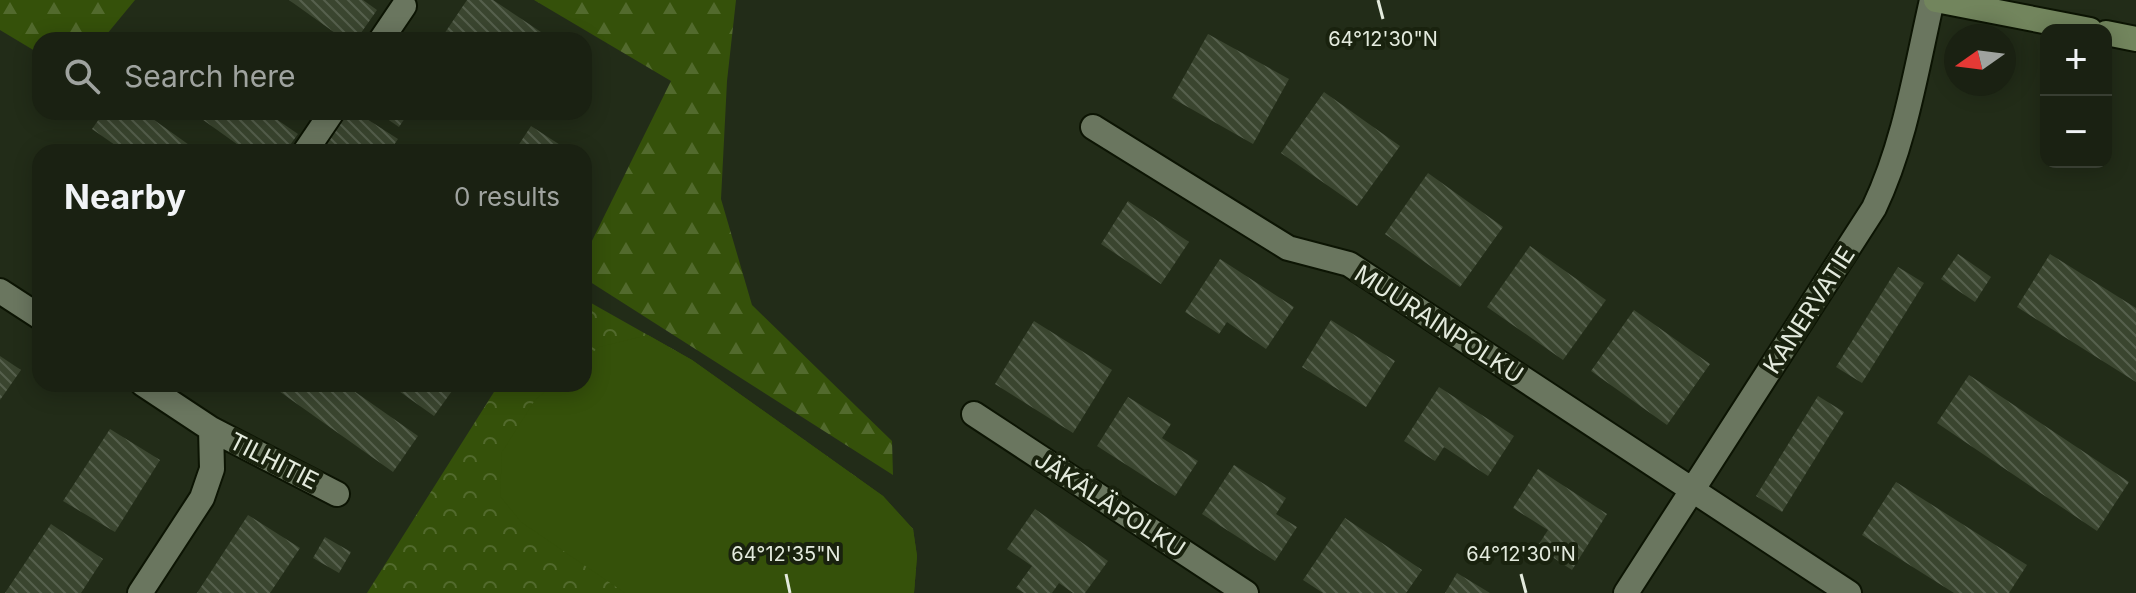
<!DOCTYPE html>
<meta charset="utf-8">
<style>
body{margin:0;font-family:Inter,sans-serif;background:#272e20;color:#f1f3f6}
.controls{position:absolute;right:24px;top:24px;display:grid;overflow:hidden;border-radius:16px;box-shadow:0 4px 20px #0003}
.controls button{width:72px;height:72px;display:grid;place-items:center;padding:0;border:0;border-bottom:2px solid #383e32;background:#1a2112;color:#f1f3f6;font:40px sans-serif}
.compass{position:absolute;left:1944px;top:24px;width:72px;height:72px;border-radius:50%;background:#1a2112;box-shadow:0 4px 20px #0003;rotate:256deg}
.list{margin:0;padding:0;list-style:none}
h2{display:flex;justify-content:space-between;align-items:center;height:104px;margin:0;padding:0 32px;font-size:34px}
h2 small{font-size:26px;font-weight:400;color:#9fa39f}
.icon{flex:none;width:44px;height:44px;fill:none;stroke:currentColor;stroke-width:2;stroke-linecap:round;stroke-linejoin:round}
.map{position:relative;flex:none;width:2136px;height:593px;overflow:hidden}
.search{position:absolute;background:#1a2112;box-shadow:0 4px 20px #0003;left:32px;top:32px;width:560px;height:88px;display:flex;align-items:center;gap:20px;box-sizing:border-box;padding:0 28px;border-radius:24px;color:#9fa39f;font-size:30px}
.panel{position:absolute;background:#1a2112;box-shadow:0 4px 20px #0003;left:32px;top:144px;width:560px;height:248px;border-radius:24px}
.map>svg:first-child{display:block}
</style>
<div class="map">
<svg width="2136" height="593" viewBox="0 0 2136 593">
<defs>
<pattern id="forest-firs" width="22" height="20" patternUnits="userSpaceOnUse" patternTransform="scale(2)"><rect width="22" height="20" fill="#35510a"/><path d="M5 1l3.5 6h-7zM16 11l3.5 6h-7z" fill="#526a2d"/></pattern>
<pattern id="park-crowns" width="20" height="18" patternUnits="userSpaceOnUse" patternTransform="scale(2)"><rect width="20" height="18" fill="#35510a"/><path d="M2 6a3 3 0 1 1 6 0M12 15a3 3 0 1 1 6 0" fill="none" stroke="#526a2d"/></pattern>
<pattern id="building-back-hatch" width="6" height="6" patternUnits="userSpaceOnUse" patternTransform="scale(2)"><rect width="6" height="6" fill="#3a452f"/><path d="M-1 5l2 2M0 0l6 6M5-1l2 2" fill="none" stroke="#56604d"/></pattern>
</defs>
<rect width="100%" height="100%" fill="#222c18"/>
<path fill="url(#forest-firs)" d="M0 0H135L102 40H40V54L0 30Z
M534 0H736L727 81 721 199 752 305 892 441 893 475 584 278V257L671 81Z"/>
<path fill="url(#park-crowns)" d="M584 299 692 360 883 496 913 529 917 556 914 593H367L499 384H584Z"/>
<path fill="#35510a" d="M648 335 692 360 883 496 913 529 917 556 914 593H625L521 522 500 496 502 452 535 400 554 384H584V360L599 347Z"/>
<path fill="url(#building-back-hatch)" d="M289 0H363L377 10 356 40H345Z
M467 0H493L553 40H440Z
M1208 34 1289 79 1253 144 1172 98Z
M1324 92 1400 146 1357 206 1281 153Z
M104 112H143L199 152H125L92 129Z
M192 112H266L298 134 285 152H248Z
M342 112H356L398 139 389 152H316Z
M377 112H409L399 127Z
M531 126 571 152H514Z
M1428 173 1503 227 1460 287 1385 234Z
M1128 201 1189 242 1161 284 1101 244Z
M1530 246 1606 300 1563 360 1487 307Z
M1958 254 1991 277 1975 302 1941 279Z
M2050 254 2136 308V382L2017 307Z
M1220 259 1294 307 1266 349 1227 322 1219 334 1185 312Z
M1898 267 1924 283 1862 383 1836 367Z
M1634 310 1710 364 1667 425 1591 371Z
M1331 320 1395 361 1366 407 1302 367Z
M1034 321 1112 370 1073 433 995 384Z
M0 356 21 370 0 400Z
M1969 375 2129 482 2097 531 1937 423Z
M269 384H344L418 436 393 472Z
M389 384H457L434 416Z
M1439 387 1514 436 1488 476 1444 447 1435 461 1404 441Z
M1818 396 1844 412 1782 512 1756 496Z
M1128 397 1171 424 1162 438 1198 461 1175 496 1097 446Z
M110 429 160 460 115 532 63 501Z
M1234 465 1286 498 1276 514 1297 527 1275 561 1202 514Z
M1538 469 1607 514 1572 570 1537 547 1548 530 1513 508Z
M1896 482 2027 565 2009 593H1954L1862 535Z
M1035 509 1108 561 1085 593H1073L1059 583 1052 593H1024L1016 588 1032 566 1007 549Z
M248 515 300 548 270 593H197Z
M1345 518 1422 570 1406 593H1323L1303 580Z
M51 524 103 559 81 593H5Z
M325 537 351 552 339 573 313 558Z
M1457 573 1490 593H1445Z"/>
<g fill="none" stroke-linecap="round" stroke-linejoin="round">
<defs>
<path id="street" d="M381 40 404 6
M1093 127 1288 248 1349 264 1849 593
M305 152 332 112
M0 291 40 317
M974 414 1246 593
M211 429 337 494
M140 593 202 498 212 469 211 429 143 384
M1626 593 1874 208C1905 143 1916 70 1932 0"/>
<path id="secondary" d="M1936 0 2090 30
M2106 33 2136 39"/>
</defs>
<use href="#street" stroke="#0c1403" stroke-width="28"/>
<use href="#secondary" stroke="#0c1403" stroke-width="28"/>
<use href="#street" stroke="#6a765f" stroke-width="24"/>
<use href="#secondary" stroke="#72855d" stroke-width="24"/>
</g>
<path fill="none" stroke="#e3eadd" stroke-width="3" d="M1378 0 1383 19M786 574 790 593M1521 574 1526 593"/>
<g text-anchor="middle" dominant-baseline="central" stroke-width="8" stroke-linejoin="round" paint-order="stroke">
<g font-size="24" fill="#e3eadd" stroke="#19220e">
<text transform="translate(1809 310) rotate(-57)">KANERVATIE</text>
<text transform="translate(1439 324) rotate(33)">MUURAINPOLKU</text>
<text transform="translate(274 461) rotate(27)">TILHITIE</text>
<text transform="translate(1110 504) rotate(33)">JÄKÄLÄPOLKU</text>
</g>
</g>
<g font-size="20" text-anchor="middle" fill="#e3eadd" stroke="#19220e" stroke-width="8" stroke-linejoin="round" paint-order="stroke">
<text x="1383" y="46">64°12'30"N</text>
<text x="786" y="561">64°12'35"N</text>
<text x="1521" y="561">64°12'30"N</text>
</g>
</svg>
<div class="controls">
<button>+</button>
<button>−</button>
</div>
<svg class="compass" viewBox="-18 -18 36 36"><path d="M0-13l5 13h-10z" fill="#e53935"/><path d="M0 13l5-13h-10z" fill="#9fa39f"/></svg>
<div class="search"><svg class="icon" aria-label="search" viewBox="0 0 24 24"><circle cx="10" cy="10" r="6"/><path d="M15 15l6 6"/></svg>Search here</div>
<section class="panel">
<h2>Nearby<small>0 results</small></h2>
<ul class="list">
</ul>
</section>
</div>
